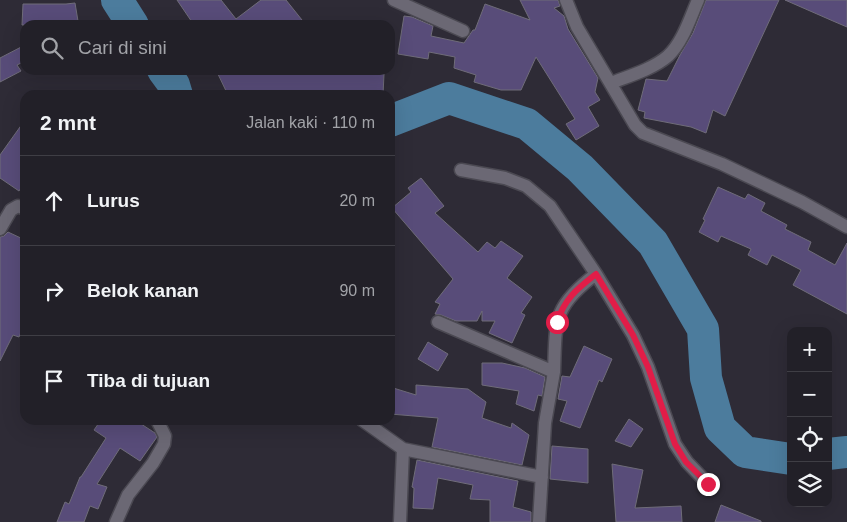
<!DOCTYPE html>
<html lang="id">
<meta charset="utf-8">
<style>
body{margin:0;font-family:Arial,sans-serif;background:#2a2830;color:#f1f3f6}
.controls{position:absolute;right:15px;bottom:15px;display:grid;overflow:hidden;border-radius:10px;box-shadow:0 5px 20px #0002}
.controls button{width:45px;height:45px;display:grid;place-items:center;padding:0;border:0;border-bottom:1px solid #3f3e45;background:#222028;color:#f1f3f6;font:25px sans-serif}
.stop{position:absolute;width:15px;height:15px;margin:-11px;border:4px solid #e11d48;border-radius:50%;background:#fff}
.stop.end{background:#e11d48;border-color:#fff;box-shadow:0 1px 5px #0008}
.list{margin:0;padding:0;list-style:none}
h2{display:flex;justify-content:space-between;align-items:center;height:65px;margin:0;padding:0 20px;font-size:21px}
h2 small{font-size:16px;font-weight:400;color:#a2a3a8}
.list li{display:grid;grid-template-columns:32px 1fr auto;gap:15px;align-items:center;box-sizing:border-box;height:90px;padding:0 20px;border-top:1px solid #3f3e45}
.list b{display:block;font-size:19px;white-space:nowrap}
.list em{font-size:16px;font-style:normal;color:#a2a3a8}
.icon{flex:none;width:28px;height:28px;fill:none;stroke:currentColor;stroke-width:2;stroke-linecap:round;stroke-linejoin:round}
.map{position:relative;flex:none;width:847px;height:522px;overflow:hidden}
.search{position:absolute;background:#222028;box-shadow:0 5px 20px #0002;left:20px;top:20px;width:375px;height:55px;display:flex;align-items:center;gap:12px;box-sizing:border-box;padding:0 18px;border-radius:15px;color:#a2a3a8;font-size:19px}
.panel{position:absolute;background:#222028;box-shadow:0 5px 20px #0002;left:20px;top:90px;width:375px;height:335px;border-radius:15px}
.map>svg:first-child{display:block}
</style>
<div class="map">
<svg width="847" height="522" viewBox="0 0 847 522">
<rect width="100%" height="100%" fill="#2e2b36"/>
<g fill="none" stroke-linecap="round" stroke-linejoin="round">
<path stroke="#4c7c9d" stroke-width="32" d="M117 0 133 25
M163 70 174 85 177 95
M390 121 449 98 527 124 580 168 653 243 703 329 706 378 720 428 745 452 791 459
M828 454 847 452"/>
</g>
<path fill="#584c79" stroke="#6f6c79" d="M177 0H221L236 19 261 0H286L306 25H194Z
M520 0H558L560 6 554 8 564 16 568 29 598 78 595 92 600 100 588 107 599 126 576 140 566 124 575 119 536 57 521 90H501L474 82 476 75 454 68 455 57 429 52 428 59 398 54 404 16 412 17 433 26 431 36 464 43 473 30H475L485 4 530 20Z
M706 0H779L725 116 713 110 706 133 691 127 644 118 645 112 638 110 646 79 667 81 680 55 693 33Z
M785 0H847V27L833 21Z
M75 3 78 21 55 25H22L23 4H66Z
M25 45V61L17 65 21 71 0 82V58Z
M216 70H354V72L384 74 383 95H228Z
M25 120V181L19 191 0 178V155Z
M421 178 444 206 435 213 478 252 487 242 495 248 501 241 523 256 507 278 532 297 521 313 525 315 512 343 489 333 495 321H482V311L477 321H456L441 315 435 314 440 304 435 302 453 279 392 208 411 192 408 188Z
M718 187 745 199 748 194 765 203 761 211 787 225 785 229 811 242 808 250 835 265 847 243V314L793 285 801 270 772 255 767 265 748 255 751 249 721 236 718 242 699 232 705 220 703 219Z
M8 232 25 240V322L19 337 13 335 0 361V237L4 236Z
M428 342 448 354 438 371 418 359Z
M584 346 612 359 602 382 599 380 580 428 560 421 567 401 558 399 562 376 570 377Z
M482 363H502L525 368 545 377 542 396 538 395 534 411 516 404 519 391 482 385Z
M416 385 468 389 486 402 482 418 511 428 512 423 529 435 522 465 432 447 438 418 390 414V387L416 395Z
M629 419 643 429 631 447 615 441Z
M101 420H135L155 433 157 437 140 461 120 448 97 484 107 487 98 509 90 506 84 522H57L65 502 69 504 80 477H81L106 438 94 430Z
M552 446 588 449V483L550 479Z
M417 460 518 481 513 507 531 512V522H490V500L470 499 473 485 438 478 433 509 413 508 414 488 412 487Z
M612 464 643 470 635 508 681 506 682 522H616Z
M721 505 761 521V522H715Z"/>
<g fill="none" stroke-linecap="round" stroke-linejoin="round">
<defs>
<path id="minor" d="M394 0 463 31
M566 0 577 27 635 125 643 133 722 164 802 202 847 227
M611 83C629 76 653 69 668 56 683 42 690 18 698 0
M461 170 505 178 526 186 550 206 596 274 633 335 648 367 675 444 687 462 708 484
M0 229 11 210 18 206 25 209
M438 322 554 372 545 423 539 522
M554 372C556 321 552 307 596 274
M362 420 403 449 542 477
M116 522 128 495 153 463 164 444 165 436 157 420
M400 522 403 449"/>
</defs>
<use href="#minor" stroke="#4b4952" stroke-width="15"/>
<use href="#minor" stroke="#6b6874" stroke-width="12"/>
</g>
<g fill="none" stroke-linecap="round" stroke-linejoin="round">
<path stroke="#e11d48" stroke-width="6" d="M557 322C565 298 577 289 596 274L633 335 648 367 675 444 686 462 708 484"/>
</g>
</svg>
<div class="controls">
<button>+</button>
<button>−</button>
<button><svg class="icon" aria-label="locate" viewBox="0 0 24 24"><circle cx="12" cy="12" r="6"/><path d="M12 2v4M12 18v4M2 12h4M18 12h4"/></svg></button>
<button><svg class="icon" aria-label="layers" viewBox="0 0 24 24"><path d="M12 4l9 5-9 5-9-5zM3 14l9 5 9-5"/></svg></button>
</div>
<div class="stop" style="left:557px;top:322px"></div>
<div class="stop end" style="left:708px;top:484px"></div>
<div class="search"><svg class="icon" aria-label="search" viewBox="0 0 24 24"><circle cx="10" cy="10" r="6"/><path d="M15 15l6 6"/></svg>Cari di sini</div>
<section class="panel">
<h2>2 mnt<small>Jalan kaki · 110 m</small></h2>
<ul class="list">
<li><svg class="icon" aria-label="ahead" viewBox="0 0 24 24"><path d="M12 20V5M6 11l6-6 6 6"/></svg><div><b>Lurus</b></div><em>20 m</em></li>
<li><svg class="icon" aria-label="right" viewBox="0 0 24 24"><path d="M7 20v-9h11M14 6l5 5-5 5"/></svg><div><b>Belok kanan</b></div><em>90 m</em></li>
<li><svg class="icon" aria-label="arrive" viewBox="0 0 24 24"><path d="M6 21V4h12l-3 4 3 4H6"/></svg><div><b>Tiba di tujuan</b></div></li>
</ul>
</section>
</div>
